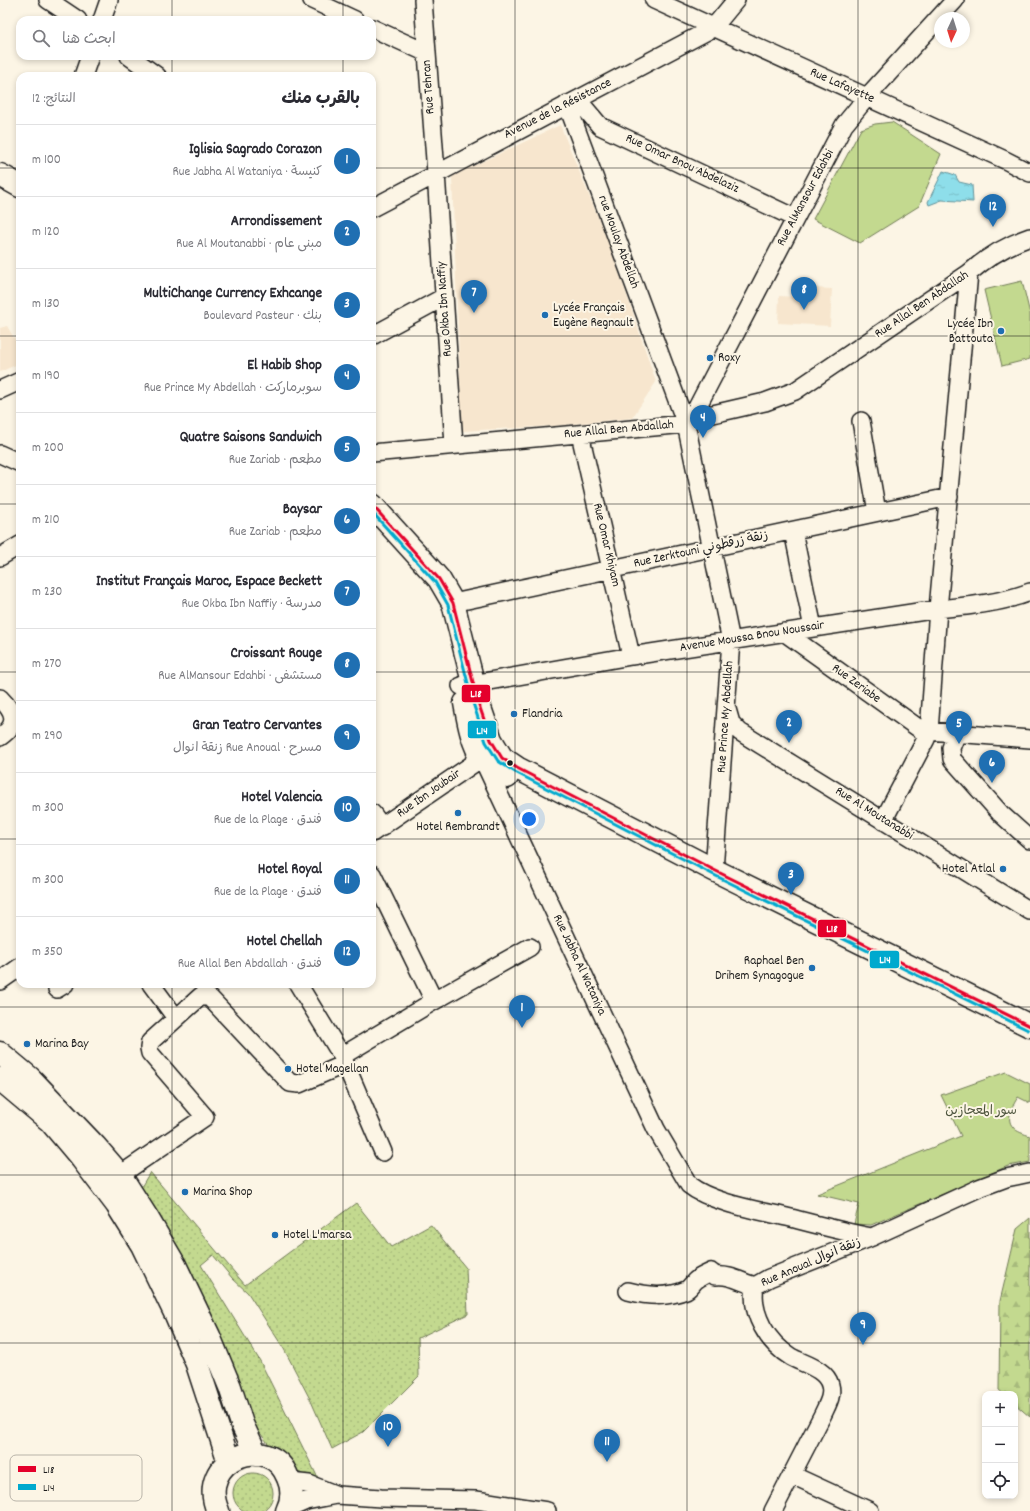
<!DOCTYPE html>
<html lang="ar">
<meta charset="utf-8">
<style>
body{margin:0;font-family:Dekko,"Playpen Sans Arabic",sans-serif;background:#f2f2f3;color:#2b2b33;direction:rtl}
.controls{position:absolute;right:12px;bottom:12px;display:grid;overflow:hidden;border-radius:8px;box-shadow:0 2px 6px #0003}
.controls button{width:36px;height:36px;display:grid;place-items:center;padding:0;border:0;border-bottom:1px solid #e1e1e2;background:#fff;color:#2b2b33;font:20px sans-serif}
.compass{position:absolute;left:934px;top:12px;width:36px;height:36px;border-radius:50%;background:#fff;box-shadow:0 2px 6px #0003;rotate:184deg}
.you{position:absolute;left:529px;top:819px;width:14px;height:14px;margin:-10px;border:3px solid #fff;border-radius:50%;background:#1a73e8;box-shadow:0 0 0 6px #1a73e833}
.badge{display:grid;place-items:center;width:26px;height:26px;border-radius:50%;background:#1f6fb2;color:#fff;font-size:13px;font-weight:700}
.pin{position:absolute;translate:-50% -33px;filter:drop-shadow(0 1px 2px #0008)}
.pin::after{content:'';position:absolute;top:21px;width:14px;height:12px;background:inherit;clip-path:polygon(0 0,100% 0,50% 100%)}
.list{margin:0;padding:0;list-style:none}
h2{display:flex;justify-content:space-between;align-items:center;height:52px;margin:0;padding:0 16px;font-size:17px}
h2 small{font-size:13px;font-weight:400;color:#7c7c81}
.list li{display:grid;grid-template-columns:26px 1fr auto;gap:12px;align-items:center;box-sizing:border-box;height:72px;padding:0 16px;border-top:1px solid #e1e1e2}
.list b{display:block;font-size:15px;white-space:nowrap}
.list p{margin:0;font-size:13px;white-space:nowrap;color:#7c7c81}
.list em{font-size:13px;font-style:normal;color:#7c7c81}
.icon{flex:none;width:22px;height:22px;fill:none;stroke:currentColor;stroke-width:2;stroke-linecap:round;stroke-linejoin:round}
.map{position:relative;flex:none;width:1030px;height:1511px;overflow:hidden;direction:ltr}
.search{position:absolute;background:#fff;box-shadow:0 2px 6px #0003;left:16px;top:16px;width:360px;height:44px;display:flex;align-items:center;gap:10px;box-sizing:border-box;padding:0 14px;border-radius:12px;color:#7c7c81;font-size:15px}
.panel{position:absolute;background:#fff;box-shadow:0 2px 6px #0003;left:16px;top:72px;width:360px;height:916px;border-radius:12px;direction:rtl}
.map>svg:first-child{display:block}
</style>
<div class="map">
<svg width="1030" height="1511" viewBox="0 0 1030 1511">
<defs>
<pattern id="grass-dots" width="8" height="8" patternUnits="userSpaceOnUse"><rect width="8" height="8" fill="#c3d98f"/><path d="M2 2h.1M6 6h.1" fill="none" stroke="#a7ba7b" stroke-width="1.8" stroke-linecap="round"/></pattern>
<pattern id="forest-firs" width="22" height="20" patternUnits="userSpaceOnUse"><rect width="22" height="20" fill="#c3d98f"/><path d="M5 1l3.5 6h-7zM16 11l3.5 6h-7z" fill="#a7ba7b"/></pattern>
<pattern id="water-ripples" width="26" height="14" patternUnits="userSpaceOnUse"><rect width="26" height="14" fill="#8edeea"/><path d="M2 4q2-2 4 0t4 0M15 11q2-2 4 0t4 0" fill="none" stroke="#7abec8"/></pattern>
</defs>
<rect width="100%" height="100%" fill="#fcf5e5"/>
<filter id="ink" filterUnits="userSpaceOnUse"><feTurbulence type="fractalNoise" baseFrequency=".025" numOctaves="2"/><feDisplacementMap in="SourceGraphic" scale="8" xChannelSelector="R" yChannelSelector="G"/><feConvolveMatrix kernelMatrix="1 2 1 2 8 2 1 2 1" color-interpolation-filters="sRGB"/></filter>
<g filter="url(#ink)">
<path fill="#f7e6ce" d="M560 125 611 248 656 382 632 418 554 426 462 431 452 176Z
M815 288 832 289 830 326 778 323 779 296 814 298Z
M7 326 20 348V363L0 372V328Z"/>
<path fill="url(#grass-dots)" stroke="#707a56" d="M150 1172 245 1285 356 1203 391 1247 431 1225 466 1268 468 1314 418 1338 419 1376 363 1432 332 1449 311 1401 284 1349 248 1293 232 1278 213 1255 201 1265 260 1361 318 1478 305 1476 295 1469 271 1447 253 1424 190 1269 140 1189Z
M233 1493a20 20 0 1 1 40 0a20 20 0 1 1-40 0Z"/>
<path fill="url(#forest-firs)" stroke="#707a56" d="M1030 1218V1417L1015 1404V1394H1004L999 1390 1000 1301 1017 1229Z"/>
<path fill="#c3d98f" stroke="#707a56" d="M892 122 941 154 919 206 860 243 813 219 861 129 875 124Z
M1022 281 1030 314V359L1002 366 984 290Z
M1006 1072 1030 1084V1103L1018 1097C1013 1105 1005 1119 1013 1127 1016 1132 1025 1134 1030 1136V1162L1008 1166 871 1225 854 1224 859 1204 817 1194 961 1136 941 1095Z"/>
<path fill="url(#water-ripples)" stroke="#609098" d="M943 171 955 175 959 182 972 185 973 202 942 200 929 205 928 202Z"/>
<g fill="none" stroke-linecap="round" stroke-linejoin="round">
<defs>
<path id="minor" d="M48 0 78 20
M312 0 355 20
M423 0 436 173 454 445
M654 0 1005 160 1030 173
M102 20 109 0
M372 28 427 53
M129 56 157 76
M83 76 90 56
M578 100 600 126 795 218
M567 104 686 424 731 641 714 870
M372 208 713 28 736 0
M372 336 444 297
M0 390 20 381
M691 419 844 125 867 97 955 0
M861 421 877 512
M580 434 631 656
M372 453 686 424 691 419 765 402 795 391 969 273C987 257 1007 245 1030 237
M0 454 20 463
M793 531 813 628
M0 557 20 545
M453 603 949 497
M784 632 928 735
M461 686 631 656 938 609C969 606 1001 603 1030 592
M0 698C15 713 19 724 0 737
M727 709 731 723 740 732 1030 911
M929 731 1030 739
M957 733 951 748 952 759 1001 814 1030 840
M483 760 656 1129 689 1185C711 1203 762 1211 791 1218 818 1225 844 1232 872 1237
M372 813 382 827
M883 821 926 739 929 731 938 609 969 273
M372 833 473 764 478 749
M372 874 434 1001
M0 981 20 967
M151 984 176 1018
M298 984 342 1056 383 1152
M57 989 65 984
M342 1056 434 1001 530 947
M120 1175 205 1117 150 1053 149 1048 150 1042 201 996 208 997 211 999 290 1083 299 1084 345 1064
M628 1291C648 1296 667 1298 686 1290 690 1288 692 1284 695 1281 699 1277 705 1275 711 1272L715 1276C730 1274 741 1282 755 1286
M792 1475 870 1511
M290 1482 309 1484 337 1495 381 1498 476 1500 547 1511
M288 1509 306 1501 337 1495
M773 1511 823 1414C827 1405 833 1396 830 1385 826 1369 804 1364 791 1357 768 1343 750 1314 755 1286L769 1278 872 1237 979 1188 1006 1178 1030 1173"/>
<path id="major" d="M0 175 20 186
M372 505 430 569 439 579 453 603 478 702 491 740 502 758 517 768 714 870 1030 1026
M465 703C468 719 472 744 482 757 489 766 498 772 507 777
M0 1053 30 1078 95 1146 120 1175 148 1219 175 1265 209 1336 230 1387 242 1424 256 1454
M0 1079 50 1121 82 1159 117 1205 142 1245 176 1315 197 1364 229 1462
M218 1511C195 1459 270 1430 288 1478 293 1489 292 1501 287 1511"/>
</defs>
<use href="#minor" stroke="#1c1c1c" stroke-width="20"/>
<use href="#major" stroke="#1c1c1c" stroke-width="25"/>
<use href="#minor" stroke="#fcf5e5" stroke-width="17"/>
<use href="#major" stroke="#fcf5e5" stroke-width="22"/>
<defs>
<path id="bus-1" d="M372 505 439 579 453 603 478 702 491 740 502 758 517 768 714 870 1030 1026"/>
<path id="bus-2" d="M372 512 435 582 448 605 473 703 486 742 498 761 515 772 712 874 1028 1030"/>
</defs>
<use href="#bus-1" stroke="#fcf5e5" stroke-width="6"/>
<use href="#bus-2" stroke="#fcf5e5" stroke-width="6"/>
<use href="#bus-1" stroke="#e4002b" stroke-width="3"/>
<use href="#bus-2" stroke="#00a9ce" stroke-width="3"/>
</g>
</g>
<path fill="none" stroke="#1c1c1c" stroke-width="1" stroke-opacity="0.55" d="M172 0V20M343 0V20M515 0V1511M687 0V1511M858 0V1511M172 56V76M343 56V76M0 168H20M372 168H1030M0 336H20M372 336H1030M0 504H20M372 504H1030M0 672H20M372 672H1030M0 839H20M372 839H1030M172 984V1511M343 984V1511M0 1007H1030M0 1175H1030M0 1343H1030"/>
<g fill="#1f6fb2" stroke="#fcf5e5" stroke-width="1.5">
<circle cx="545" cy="315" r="4"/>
<circle cx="1001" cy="331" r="4"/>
<circle cx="710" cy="358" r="4"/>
<circle cx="514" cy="714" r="4"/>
<circle cx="458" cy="813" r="4"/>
<circle cx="1003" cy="869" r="4"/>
<circle cx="812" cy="968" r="4"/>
<circle cx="27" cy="1044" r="4"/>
<circle cx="288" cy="1069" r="4"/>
<circle cx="185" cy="1192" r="4"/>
<circle cx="275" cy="1235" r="4"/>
</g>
<circle fill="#1c1c1c" stroke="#fcf5e5" stroke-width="1.5" cx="510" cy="763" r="3.5"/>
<g text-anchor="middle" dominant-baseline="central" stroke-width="4" stroke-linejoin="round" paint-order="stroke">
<g font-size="13" fill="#1c1c1c" stroke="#fcf5e5">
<text transform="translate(842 86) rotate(24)">Rue Lafayette</text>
<text transform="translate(429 87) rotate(-94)">Rue Tehran</text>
<text transform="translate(558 109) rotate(-27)">Avenue de la Résistance</text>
<text transform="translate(682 164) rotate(25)">Rue Omar Bnou Abdelaziz</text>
<text transform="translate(806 198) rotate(-62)">Rue AlMansour Edahbi</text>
<text transform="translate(618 242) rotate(70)">rue Moulay Abdellah</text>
<text transform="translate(922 305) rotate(-34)">Rue Allal Ben Abdallah</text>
<text transform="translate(445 309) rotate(-94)">Rue Okba Ibn Naffiy</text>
<text transform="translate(619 430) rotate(-5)">Rue Allal Ben Abdallah</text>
<text transform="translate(606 545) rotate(77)">Rue Omar Khiyam</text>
<text transform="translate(701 550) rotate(-12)">Rue Zerktouni زنقة زرقطوني</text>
<text transform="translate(752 637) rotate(-9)">Avenue Moussa Bnou Noussair</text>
<text transform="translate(856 684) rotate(36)">Rue Zeriabe</text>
<text transform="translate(726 717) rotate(-86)">Rue Prince My Abdellah</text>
<text transform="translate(429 794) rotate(-35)">Rue Ibn Joubair</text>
<text transform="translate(874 814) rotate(32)">Rue Al Moutanabbi</text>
<text transform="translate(579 965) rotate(65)">Rue Jabha Al Wataniya</text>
<text transform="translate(811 1263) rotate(-23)">Rue Anoual زنقة انوال</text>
</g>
<g font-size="13" fill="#1c1c1c" stroke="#fcf5e5" text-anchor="start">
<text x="553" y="308">Lycée Français<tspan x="553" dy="15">Eugène Regnault</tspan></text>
<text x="993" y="324" text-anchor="end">Lycée Ibn<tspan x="993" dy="15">Battouta</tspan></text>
<text x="718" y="358">Roxy</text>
<text x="522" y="714">Flandria</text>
<text x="458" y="827" text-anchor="middle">Hotel Rembrandt</text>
<text x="995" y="869" text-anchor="end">Hotel Atlal</text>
<text x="804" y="961" text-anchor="end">Raphael Ben<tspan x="804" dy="15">Drihem Synagogue</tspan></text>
<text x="35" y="1044">Marina Bay</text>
<text x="296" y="1069">Hotel Magellan</text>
<text x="193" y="1192">Marina Shop</text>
<text x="283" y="1235">Hotel L'marsa</text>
</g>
<g font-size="13" fill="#4e553e" stroke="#fcf5e5">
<text x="981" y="1111">سور المعجازين</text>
</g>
</g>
<rect x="10" y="1455" width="132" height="46" rx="6" fill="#fcf5e5" stroke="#b9b4a9" stroke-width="1"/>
<rect x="18" y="1466" width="18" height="6" fill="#e4002b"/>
<rect x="18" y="1484" width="18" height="6" fill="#00a9ce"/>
<g font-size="11" fill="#1c1c1c">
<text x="43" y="1473">L18</text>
<text x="43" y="1491">L14</text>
</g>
<g stroke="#fcf5e5" stroke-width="1.5">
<rect x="461" y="684" width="30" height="19" rx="4" fill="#e4002b"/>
<rect x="467" y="720" width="30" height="19" rx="4" fill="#00a9ce"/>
<rect x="817" y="919" width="30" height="19" rx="4" fill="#e4002b"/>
<rect x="869" y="950" width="31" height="19" rx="4" fill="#00a9ce"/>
</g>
<g font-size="11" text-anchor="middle" font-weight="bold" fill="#fff">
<text x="476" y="697">L18</text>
<text x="482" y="734">L14</text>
<text x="832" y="932">L18</text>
<text x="885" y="963">L14</text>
</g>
</svg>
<div class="controls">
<button>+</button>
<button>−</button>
<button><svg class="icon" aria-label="locate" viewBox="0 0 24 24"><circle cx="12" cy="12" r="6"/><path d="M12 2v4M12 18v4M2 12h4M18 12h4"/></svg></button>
</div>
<svg class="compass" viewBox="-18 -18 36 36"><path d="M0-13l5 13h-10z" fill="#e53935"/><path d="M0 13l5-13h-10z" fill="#7c7c81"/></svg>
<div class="you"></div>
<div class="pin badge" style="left:522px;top:1028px">1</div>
<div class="pin badge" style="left:789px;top:743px">2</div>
<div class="pin badge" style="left:791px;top:895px">3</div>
<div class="pin badge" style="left:703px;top:438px">4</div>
<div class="pin badge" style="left:959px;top:744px">5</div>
<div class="pin badge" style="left:992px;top:783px">6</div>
<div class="pin badge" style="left:474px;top:313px">7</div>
<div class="pin badge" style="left:804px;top:310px">8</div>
<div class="pin badge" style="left:863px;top:1345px">9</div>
<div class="pin badge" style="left:388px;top:1447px">10</div>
<div class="pin badge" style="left:607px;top:1462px">11</div>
<div class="pin badge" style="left:993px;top:227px">12</div>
<div class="search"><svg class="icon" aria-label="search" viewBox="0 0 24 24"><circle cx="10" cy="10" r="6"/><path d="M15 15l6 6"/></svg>ابحث هنا</div>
<section class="panel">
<h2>بالقرب منك<small>النتائج: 12</small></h2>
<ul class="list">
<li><span class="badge">1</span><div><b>Iglisia Sagrado Corazon</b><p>كنيسة · Rue Jabha Al Wataniya</p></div><em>100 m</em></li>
<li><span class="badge">2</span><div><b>Arrondissement</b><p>مبنى عام · Rue Al Moutanabbi</p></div><em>120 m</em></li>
<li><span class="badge">3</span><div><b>MultiChange Currency Exhcange</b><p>بنك · Boulevard Pasteur</p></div><em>130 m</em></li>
<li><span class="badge">4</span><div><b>El Habib Shop</b><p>سوبرماركت · Rue Prince My Abdellah</p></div><em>190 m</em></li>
<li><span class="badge">5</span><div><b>Quatre Saisons Sandwich</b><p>مطعم · Rue Zariab</p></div><em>200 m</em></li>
<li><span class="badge">6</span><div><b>Baysar</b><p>مطعم · Rue Zariab</p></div><em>210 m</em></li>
<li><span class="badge">7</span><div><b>Institut Français Maroc, Espace Beckett</b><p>مدرسة · Rue Okba Ibn Naffiy</p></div><em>230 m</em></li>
<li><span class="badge">8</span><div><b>Croissant Rouge</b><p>مستشفى · Rue AlMansour Edahbi</p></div><em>270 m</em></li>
<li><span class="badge">9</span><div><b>Gran Teatro Cervantes</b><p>مسرح · Rue Anoual زنقة انوال</p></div><em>290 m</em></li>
<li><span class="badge">10</span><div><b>Hotel Valencia</b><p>فندق · Rue de la Plage</p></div><em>300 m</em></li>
<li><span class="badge">11</span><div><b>Hotel Royal</b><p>فندق · Rue de la Plage</p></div><em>300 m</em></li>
<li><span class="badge">12</span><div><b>Hotel Chellah</b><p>فندق · Rue Allal Ben Abdallah</p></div><em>350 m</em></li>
</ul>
</section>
</div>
